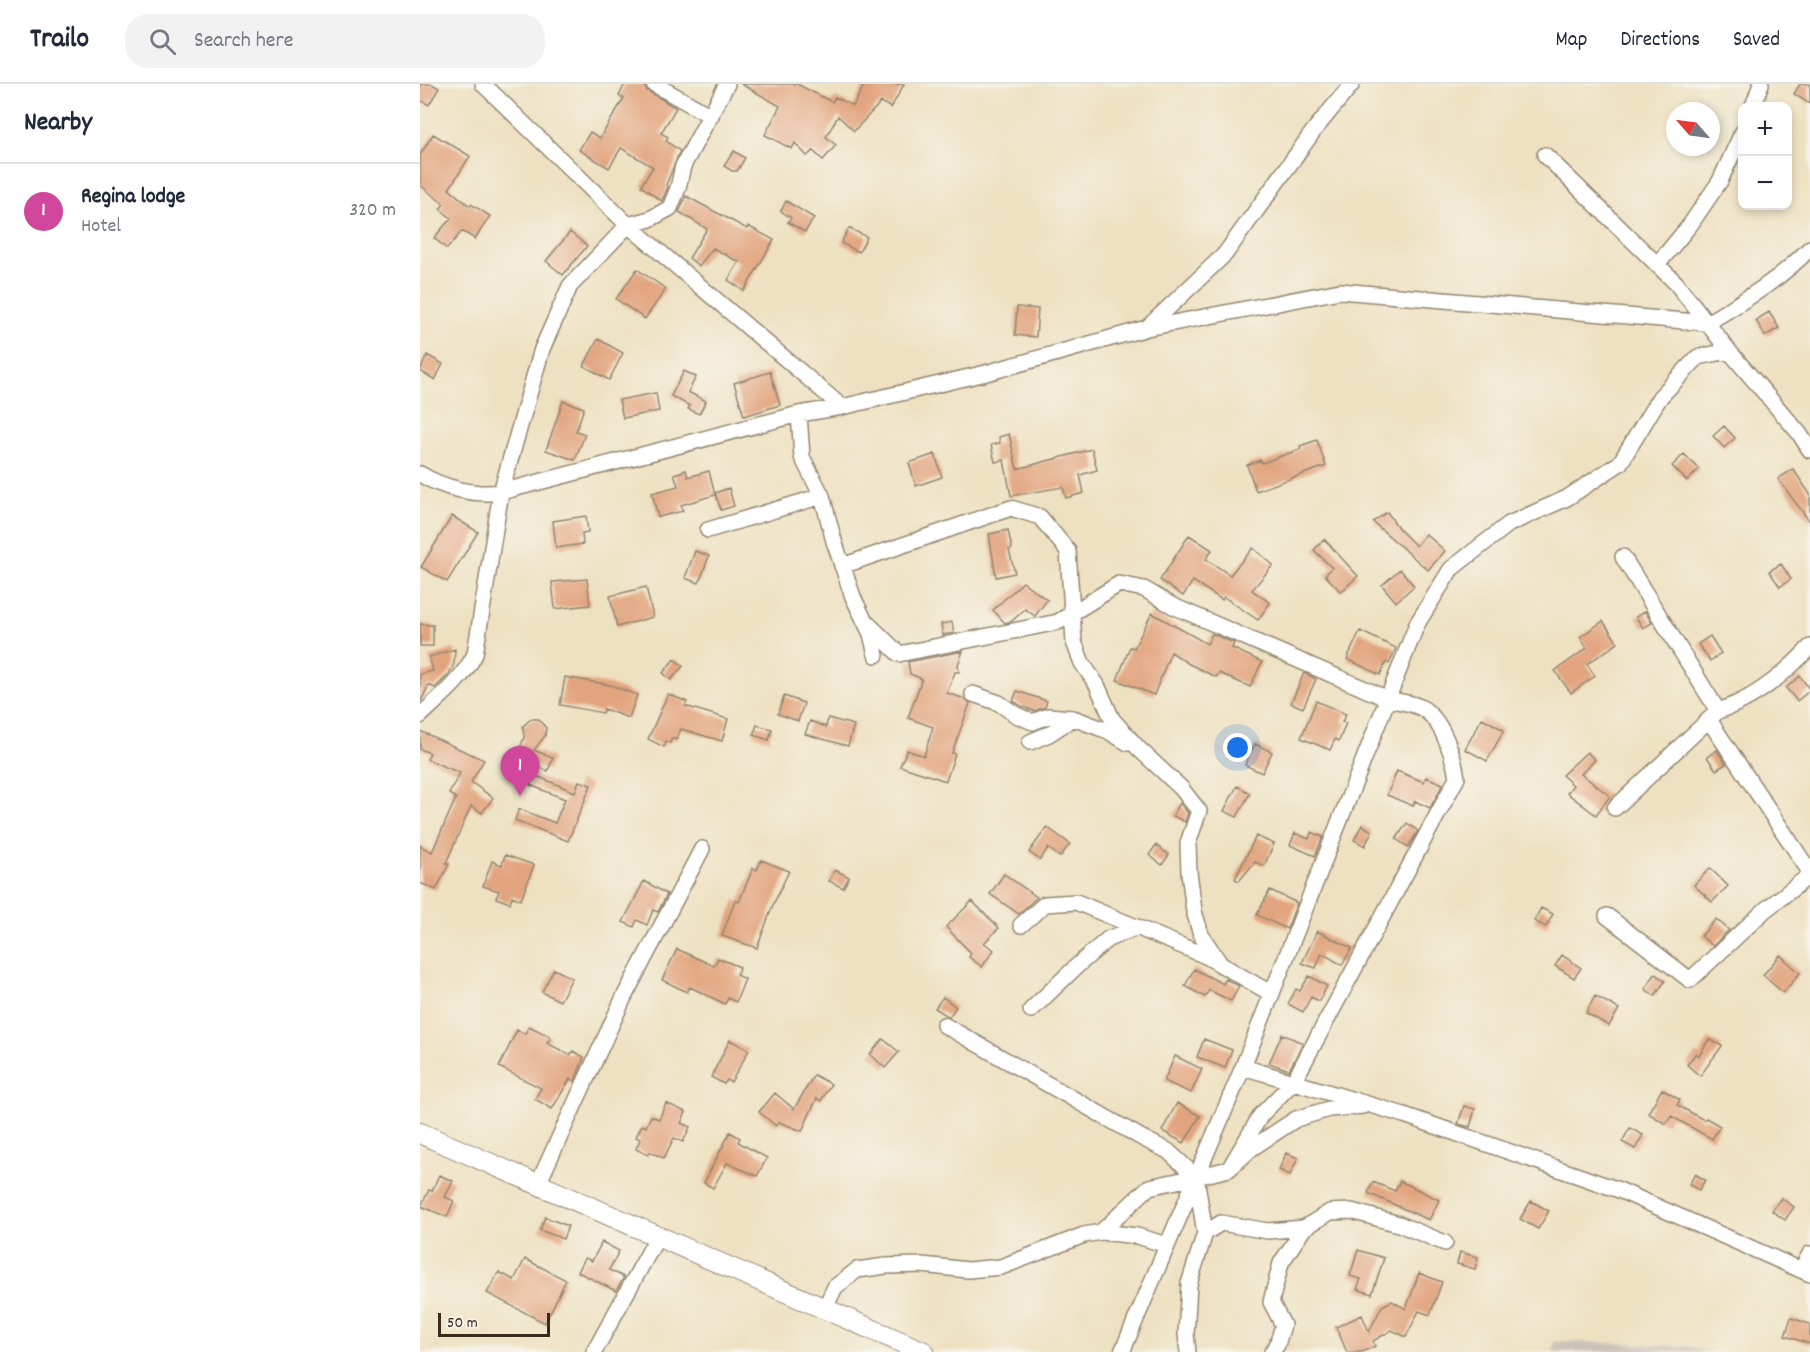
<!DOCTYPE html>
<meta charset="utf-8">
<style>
body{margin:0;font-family:Dekko,sans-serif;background:#f2f2f3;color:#1f2937}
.controls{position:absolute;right:18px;top:18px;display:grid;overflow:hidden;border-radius:12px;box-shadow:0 3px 9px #0003}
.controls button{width:54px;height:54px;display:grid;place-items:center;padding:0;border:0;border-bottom:2px solid #e0e1e3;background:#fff;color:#1f2937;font:30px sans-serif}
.compass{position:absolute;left:1246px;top:18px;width:54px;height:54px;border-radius:50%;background:#fff;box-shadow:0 3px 9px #0003;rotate:298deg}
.scale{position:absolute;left:18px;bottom:15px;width:112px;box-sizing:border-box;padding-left:6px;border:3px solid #3b2a1e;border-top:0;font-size:16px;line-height:21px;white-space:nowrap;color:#3b2a1e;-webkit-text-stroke:4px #f7f3e8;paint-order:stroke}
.you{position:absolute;left:818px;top:664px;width:21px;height:21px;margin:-15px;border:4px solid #fff;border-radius:50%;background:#1a73e8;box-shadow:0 0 0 9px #1a73e833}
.badge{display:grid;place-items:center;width:39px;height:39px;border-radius:50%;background:#7c3aed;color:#fff;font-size:20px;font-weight:700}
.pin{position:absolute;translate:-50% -50px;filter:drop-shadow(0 2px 3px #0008)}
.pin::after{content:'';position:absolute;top:32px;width:21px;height:18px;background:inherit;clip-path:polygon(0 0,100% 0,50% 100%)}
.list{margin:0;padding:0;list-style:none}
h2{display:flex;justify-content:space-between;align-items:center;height:78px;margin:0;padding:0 24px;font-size:26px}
h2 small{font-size:20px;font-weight:400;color:#747a83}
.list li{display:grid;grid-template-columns:39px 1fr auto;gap:18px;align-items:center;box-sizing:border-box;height:96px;padding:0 24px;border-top:2px solid #e0e1e3}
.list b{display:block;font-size:22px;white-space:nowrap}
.list p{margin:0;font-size:20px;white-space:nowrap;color:#747a83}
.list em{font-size:20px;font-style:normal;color:#747a83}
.icon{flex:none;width:33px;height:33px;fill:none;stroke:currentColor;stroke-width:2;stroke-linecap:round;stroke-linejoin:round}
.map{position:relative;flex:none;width:1390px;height:1268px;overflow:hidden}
header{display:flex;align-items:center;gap:36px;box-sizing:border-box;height:84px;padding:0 30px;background:#fff;border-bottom:2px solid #e0e1e3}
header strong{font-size:28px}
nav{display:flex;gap:33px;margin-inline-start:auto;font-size:21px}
.search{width:420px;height:54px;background:#f2f2f3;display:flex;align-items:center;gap:15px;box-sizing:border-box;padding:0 21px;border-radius:24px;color:#747a83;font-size:22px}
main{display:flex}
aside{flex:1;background:#fff}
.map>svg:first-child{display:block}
</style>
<header>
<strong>Trailo</strong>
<div class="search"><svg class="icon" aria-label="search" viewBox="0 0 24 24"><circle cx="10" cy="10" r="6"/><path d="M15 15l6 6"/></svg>Search here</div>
<nav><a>Map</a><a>Directions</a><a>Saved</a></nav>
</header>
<main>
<aside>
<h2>Nearby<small></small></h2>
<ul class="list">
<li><span class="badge" style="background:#d1479c">1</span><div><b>Regina lodge</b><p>Hotel</p></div><em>320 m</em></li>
</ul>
</aside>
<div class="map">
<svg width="1390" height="1268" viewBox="0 0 1390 1268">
<rect width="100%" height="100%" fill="#f7f3e8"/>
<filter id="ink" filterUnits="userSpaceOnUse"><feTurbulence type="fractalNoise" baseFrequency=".0167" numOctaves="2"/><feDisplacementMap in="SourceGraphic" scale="12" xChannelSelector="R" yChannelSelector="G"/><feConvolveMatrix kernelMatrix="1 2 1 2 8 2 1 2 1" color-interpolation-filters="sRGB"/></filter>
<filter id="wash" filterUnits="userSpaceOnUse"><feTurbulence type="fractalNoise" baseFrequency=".008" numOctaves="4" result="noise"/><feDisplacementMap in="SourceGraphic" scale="24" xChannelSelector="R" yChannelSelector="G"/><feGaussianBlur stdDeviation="1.35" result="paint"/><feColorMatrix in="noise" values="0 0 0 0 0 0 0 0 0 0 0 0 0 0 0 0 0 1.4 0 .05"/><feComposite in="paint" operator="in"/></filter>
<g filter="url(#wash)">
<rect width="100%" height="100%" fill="#eee1c1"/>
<path fill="#ccc2b9" d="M1135 1257 1267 1262 1292 1268H1133Z"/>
<g id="blocks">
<path fill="#e2a47e" d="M0 0H12L19 4 9 21 0 16Z
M205 0H224L226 6 256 24 241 49 248 53 246 57 260 67 246 101 248 103 242 117 221 102 233 83 201 64 189 84 159 66 170 48 180 54 204 14 199 12Z
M321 0H377L412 18 415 13 433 22 445 0H484L471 24 461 18 434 47 418 32 406 53 416 61 403 76 393 67 387 72 375 59 372 65 345 51 360 22Z
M1380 0H1390V20L1374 10Z
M13 50 50 72 29 105 50 122 51 120 70 132 55 155 42 147 27 165 14 154 31 134 20 125 24 120 0 101V71Z
M314 67 325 74 317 87H312L304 82Z
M266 112 327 145 328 142 354 156 324 207 308 196 319 178 293 164 279 182 269 174 287 145 259 128Z
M366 117 394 134 385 148 368 138 371 134 361 127Z
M429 144 447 153 439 168 421 159Z
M150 148 167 162 143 191 126 177Z
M217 185 246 205 225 235 196 215Z
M597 223 618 225 616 253 595 251Z
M1349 228 1359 244 1345 252 1336 236Z
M178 255 203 269 189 296 164 282Z
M7 271 23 280 15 296 0 287Z
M264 287 276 293 268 308 286 317 279 330 268 325 270 322 251 312Z
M350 288 360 321 324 332 314 299Z
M236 309 239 327 203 334 199 316Z
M143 317 164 324 156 347 165 350 155 376 126 366Z
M1304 342 1315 354 1304 364 1293 352Z
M589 350 597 385 672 365 677 386 660 391 664 409 646 414 643 403 591 412 584 376 575 378 571 361 580 359 579 353Z
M897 356 906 382 836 407 827 381 841 376 842 379 881 365 880 362Z
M515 370 522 393 496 402 489 379Z
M1264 370 1279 385 1267 397 1252 382Z
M1373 385 1390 410V438L1358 395Z
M266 386 268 393 289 387 295 411 261 421 263 427 238 433 232 409 258 402 254 390Z
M309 404 314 422 301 426 295 409Z
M967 428 979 445 996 462 1006 450 1025 467 1008 486 953 438Z
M32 432 58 448 27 498 1 483Z
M166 432 168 448 162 449 163 460 136 464 133 437Z
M588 446 592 465 589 466 595 489 576 493 569 450Z
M769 451 792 466 786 475 810 491 833 464 853 481 832 506 850 519 838 536 804 513 802 516 773 497 763 512 740 496Z
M904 455 938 492 921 508 905 491 912 484 894 466Z
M275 467 289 472 279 499 265 494Z
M1361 480 1371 495 1360 503 1349 487Z
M980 485 994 502 976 518 962 501Z
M167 495 170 521 135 525 132 498Z
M603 498 627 516 615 532 605 525 592 537 585 539 573 526Z
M226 503 233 533 197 543 190 512Z
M1225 527 1232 539 1223 544 1216 533Z
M732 529 787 560 792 550 814 559 812 564 842 578 830 603 799 589 796 593 769 580 751 568 734 611 697 596 710 563 714 564Z
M1183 537 1198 559 1167 580 1175 592 1151 609 1135 587 1167 564 1160 553Z
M532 538 534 549 523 551 521 540Z
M0 540 13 541V562H0Z
M940 547 976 564 969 580 966 578 960 591 927 575Z
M1290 552 1301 569 1290 577 1278 560Z
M35 565 34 580 29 590 15 604 9 601 0 619V590L13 587 9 573Z
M543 567 538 581 539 588H535L527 609 545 615 550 619 532 669 535 670 526 697 480 682 487 666 504 672 513 643 488 634 502 595 490 590 488 578Z
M254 575 263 582 251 596 243 589Z
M884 589 896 595 883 624 871 619Z
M1380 592 1390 606 1377 617 1366 604Z
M145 593 190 601 217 611 209 634 184 625 183 629 140 621Z
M597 607 627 617 625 623 614 627 601 622 593 617Z
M248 610 267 618 265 622 308 635 302 657 261 645 256 656 252 654 250 659 246 657 244 663 228 655Z
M364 612 384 619 378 637 358 630Z
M896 617 926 630 922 638 926 639 919 657 915 655 910 666 881 654Z
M408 634 434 641 428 662 385 650 390 637 406 643Z
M1062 634 1084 646 1067 677 1045 665Z
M111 635H119L126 644 125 652 114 666 133 674 128 687 96 673 104 654 103 642Z
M337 641 352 645 349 656 333 651Z
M0 647 64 676 51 698 73 714 62 729 51 722 26 779 29 780 16 806 0 799V762L12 768 36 714 29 710 40 689 7 675 10 669 0 665Z
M835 660 852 668 842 689 825 681Z
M1297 666 1306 680 1296 686 1287 673Z
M1167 668 1175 676 1161 690 1190 712 1176 731 1147 709 1153 701 1142 691Z
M977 687 1004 698 1006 693 1023 700 1010 724 995 717 993 722 967 711Z
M114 691 155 708 159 697 171 701 148 757 95 736 99 725 135 739 145 715 110 701Z
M817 702 830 709 817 733 804 727Z
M760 719 768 729 765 738 753 732Z
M987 739 998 747 988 763 976 755Z
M942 741 952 747 945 762 934 756Z
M627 743 650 760 640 773 628 764 620 776 609 768Z
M891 748 903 753 895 772 870 761 875 749 889 755Z
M836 752 854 760 844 782 835 778 819 797 815 795Z
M736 761 749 771 742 781 729 771Z
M85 771 114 781 101 816 92 812 90 819 76 814 79 807 63 802 72 777 82 781Z
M341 776 369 787 353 821 337 864 302 852 315 816 319 818 333 784 337 786Z
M1290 784 1308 802 1292 818 1274 801Z
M415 786 429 793 423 804 409 797Z
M584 790 617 813 599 830 570 810Z
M224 797 247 810 238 828 233 826 227 841 217 836 214 843 203 838Z
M850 806 877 819 867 845 837 831Z
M552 817 579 844 564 859 574 866 562 883 549 873 551 869 526 843Z
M1121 824 1133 830 1126 843 1114 837Z
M1296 835 1309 846 1293 862 1281 852Z
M897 847 932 864 922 881 902 869 896 884 882 879Z
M257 865 294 882 298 874 320 883 316 891 325 895 316 918 308 914 305 920 270 903 267 908 242 896Z
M1142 871 1161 884 1154 894 1135 882Z
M1360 871 1380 889 1363 909 1343 891Z
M134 885 152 894 140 917 122 908Z
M774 885 803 900 806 895 819 902 811 917 789 906 785 913 765 902Z
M1235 890 1245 897 1235 912 1225 905Z
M889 892 907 902 899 917 891 913 883 928 868 920 876 905 880 907Z
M1175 912 1199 925 1189 942 1166 929Z
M523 913 536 923 529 933 515 924Z
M109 942 131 953 127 959 150 971 153 967 164 973 155 997 150 995 132 1025 115 1015 121 1004 79 983 97 946 105 950Z
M862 950 883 959 869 986 849 979Z
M463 955 479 968 465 984 450 970Z
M784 955 812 966 805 984 777 973Z
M1289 955 1302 962 1280 992 1267 981 1276 969 1279 972Z
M310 956 329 966 311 998 307 996 304 1000 291 993Z
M755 972 782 985 771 1009 744 997Z
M394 991 411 1000 401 1017 397 1014 382 1047 359 1038 356 1042 339 1028 355 1009 374 1025Z
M1242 1005 1260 1016 1257 1021 1284 1036 1286 1034 1300 1042 1292 1055 1251 1032 1246 1040 1228 1029Z
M246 1019 266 1028 261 1039 270 1043 263 1058 254 1054 244 1074 230 1068 228 1071 216 1065 220 1055 216 1053 222 1041 226 1043 231 1032 239 1035Z
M757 1019 780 1032 764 1059 742 1047Z
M1044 1022 1055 1025 1050 1043 1038 1040Z
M1210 1044 1223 1051 1215 1065 1202 1058Z
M310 1048 320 1054 318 1058 347 1074 337 1092 307 1079 293 1104 284 1099Z
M866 1069 878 1074 870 1091 859 1086Z
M1275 1090 1285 1096 1279 1106 1269 1101Z
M19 1091 33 1097 25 1113 34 1117 27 1133 1 1122 9 1106 12 1107Z
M980 1097 1019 1116 1009 1136 948 1109 953 1098 975 1107Z
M1361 1114 1374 1123 1365 1136 1352 1127Z
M1111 1117 1129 1127 1118 1145 1100 1135Z
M125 1133 148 1142 143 1155 120 1146Z
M182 1158 199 1167 189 1186 204 1193 196 1207 158 1188 165 1174 172 1177Z
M938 1166 964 1174 952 1210 937 1205 941 1195 930 1192Z
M1040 1168 1058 1173 1055 1185 1037 1180Z
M105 1175 146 1196 125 1239 67 1209 79 1188 94 1196Z
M999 1189 1022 1198 1010 1231 999 1227 986 1253 972 1246 953 1257 955 1262 942 1268H927L916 1243 942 1231 949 1248 962 1222 972 1217 986 1225Z
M1371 1234 1390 1240V1260L1365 1252Z"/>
</g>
</g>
<g filter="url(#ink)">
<use href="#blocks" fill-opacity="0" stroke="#948670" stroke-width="1.5"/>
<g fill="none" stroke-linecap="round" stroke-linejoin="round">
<defs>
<path id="minor" d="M63 0 208 141 422 323
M234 0 291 32
M1333 22 1341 0
M1125 71 1256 199 1309 267
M1237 181 1270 141 1300 97 1322 49
M727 244 920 207 1287 239C1323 217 1361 195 1390 164
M379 330 382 373 402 412 414 457 433 513 451 550 456 571
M0 390C23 404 55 412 81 408L379 330 422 323 566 289 727 244 805 170 895 45 932 0
M288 446 402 412
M1203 473 1298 627
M422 482 591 424 620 433 648 467 654 558 662 579 677 601 692 635 718 664 761 704 779 727 768 759 769 788 774 827 781 851 801 881
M444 536 479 570 638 538 699 500 724 505 753 522 968 615C979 618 996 619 1005 626 1023 639 1034 673 1037 694L874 997 841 1031 809 1085
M553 610 579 619 596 631 613 638 628 632 653 634
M0 632C20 613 43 595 55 570L81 408 122 265 150 202 208 141 230 135 250 124 258 104 263 82 307 0
M1289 636 1390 788
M610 658 629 650 653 634 688 647 708 659
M1195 724 1298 627C1333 616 1365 590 1390 563
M1187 832 1270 896 1345 826 1390 791
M601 841 625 820 656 818 786 872 852 910
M611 926 659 880 688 855 717 843
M524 941 722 1054 748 1067 776 1093
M823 983 984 1031 1199 1106 1390 1190
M118 1100 204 913 282 765
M681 1148 729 1103 776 1093
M785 1149 776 1093 809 1085 832 1064 876 1035 909 1025 943 1022
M1381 1186 1390 1170
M405 1224 415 1203 437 1186 466 1182 502 1181 548 1186 581 1183 664 1151 681 1148 717 1152 747 1161
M174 1268 238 1152
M702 1268 823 983 997 540 1031 485 1089 440 1147 414 1200 379 1240 313 1278 273 1309 267 1379 349 1390 366
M768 1268 766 1251 769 1200 785 1149 801 1139 848 1147 884 1144
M852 1268 857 1261 863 1241 851 1218 861 1179 884 1144 910 1128 931 1127 979 1140 1025 1159"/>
<path id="major" d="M0 1049 504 1268"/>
</defs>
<use href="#minor" stroke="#948670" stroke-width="18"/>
<use href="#major" stroke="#948670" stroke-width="22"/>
<use href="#minor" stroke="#fff" stroke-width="15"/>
<use href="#major" stroke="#fff" stroke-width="20"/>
</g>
</g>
</svg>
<div class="controls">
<button>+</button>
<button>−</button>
</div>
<svg class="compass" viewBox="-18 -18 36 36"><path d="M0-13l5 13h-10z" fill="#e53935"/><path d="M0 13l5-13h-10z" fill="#747a83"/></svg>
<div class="scale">50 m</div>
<div class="you"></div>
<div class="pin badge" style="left:100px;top:712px;background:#d1479c">1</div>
</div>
</main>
